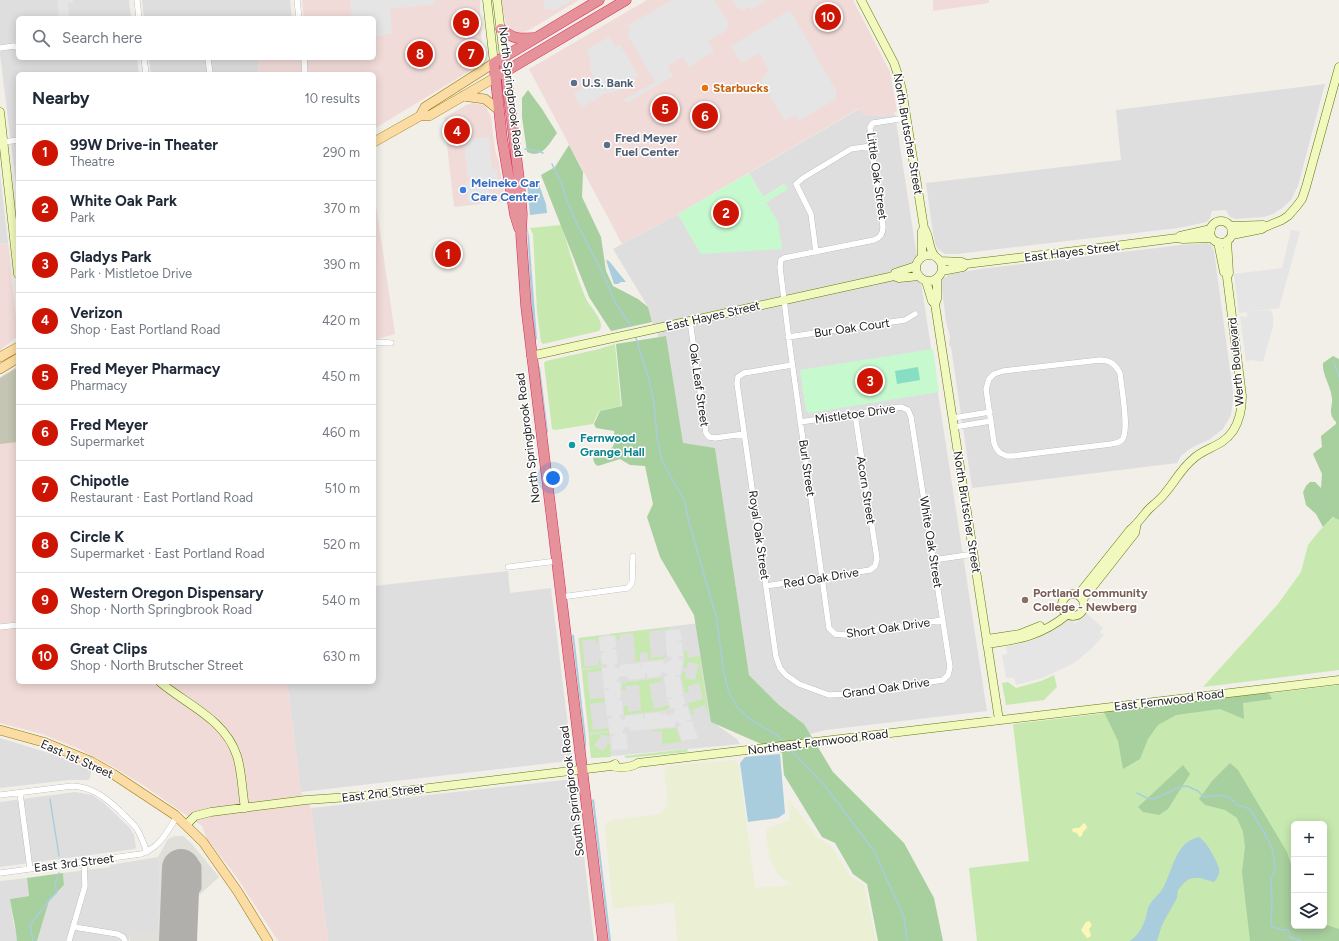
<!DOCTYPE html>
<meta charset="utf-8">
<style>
body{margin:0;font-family:Figtree,sans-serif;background:#f6f6f7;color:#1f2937}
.controls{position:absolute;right:12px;bottom:12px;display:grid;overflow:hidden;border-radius:6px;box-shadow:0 2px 10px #0003}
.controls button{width:36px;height:36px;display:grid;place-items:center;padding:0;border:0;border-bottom:1px solid #e0e1e3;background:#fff;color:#1f2937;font:20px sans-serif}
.you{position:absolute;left:553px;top:478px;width:14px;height:14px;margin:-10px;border:3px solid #fff;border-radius:50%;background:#1a73e8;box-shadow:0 0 0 6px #1a73e833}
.badge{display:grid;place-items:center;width:26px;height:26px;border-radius:50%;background:#ce1504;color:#fff;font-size:13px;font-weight:700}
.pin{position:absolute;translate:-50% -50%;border:2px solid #fff;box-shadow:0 1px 4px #0006}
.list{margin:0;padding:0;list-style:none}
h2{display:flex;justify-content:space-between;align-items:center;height:52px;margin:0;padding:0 16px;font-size:17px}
h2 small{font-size:13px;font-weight:400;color:#747a83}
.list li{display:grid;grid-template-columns:26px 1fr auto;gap:12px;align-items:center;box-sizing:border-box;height:56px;padding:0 16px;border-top:1px solid #e0e1e3}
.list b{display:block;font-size:15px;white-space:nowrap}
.list p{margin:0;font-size:13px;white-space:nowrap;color:#747a83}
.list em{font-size:13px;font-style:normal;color:#747a83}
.icon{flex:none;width:22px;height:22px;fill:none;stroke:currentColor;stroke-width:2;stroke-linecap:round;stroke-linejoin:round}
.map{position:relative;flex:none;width:1339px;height:941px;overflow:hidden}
.search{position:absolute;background:#fff;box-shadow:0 2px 10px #0003;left:16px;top:16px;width:360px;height:44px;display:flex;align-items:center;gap:10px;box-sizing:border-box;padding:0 14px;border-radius:6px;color:#747a83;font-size:15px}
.panel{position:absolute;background:#fff;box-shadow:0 2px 10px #0003;left:16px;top:72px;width:360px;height:612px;border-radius:6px}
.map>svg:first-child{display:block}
</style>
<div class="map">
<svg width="1339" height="941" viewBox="0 0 1339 941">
<rect width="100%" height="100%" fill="#f1efe8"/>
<path fill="#dfdede" d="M0 0H129L131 18H18V58H137L139 74H18V201L0 54Z
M142 0H290L292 18H144Z
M149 58H258L259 74H151Z
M1325 84 1298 186 1291 200 1281 209 1273 214 1264 217 1236 219 1230 217 1226 210 1212 211 1210 218 1207 222 1178 228 957 254H945L938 249 936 246 933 233 926 183 1121 160 1116 110Z
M859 109 864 114 874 116 892 115 895 114 987 711 826 730 810 734 804 724 779 705 749 675 715 448 677 445 658 335 652 322 648 307 613 249 678 214 701 254 766 202 787 189 784 184 763 197 749 173Z
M0 174 8 243 0 244Z
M1207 243 1211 245 1214 251 1233 392V401L1231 415 1223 429 1210 439 1193 447 1186 452 1181 456 1177 463 972 488 951 347 949 345 950 337 946 322 942 288V281L944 278 951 274 980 269 1181 245Z
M508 571 510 593 551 588 572 758 569 761 301 792 287 682H374V586Z
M699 623 710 703 718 726 737 739 740 744 591 758 578 638Z
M0 738 52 754 92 770 89 780H69L0 788Z
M573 779 575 780 594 941H328L311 808Z
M75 792 92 795 104 803 130 828 134 835 136 847 135 849 0 867V802Z
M158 857 160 864 158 931 129 937V941H37L49 901 62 888 64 885 63 873 110 867V865Z
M27 878 29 896 10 899 14 926 16 930 17 941H0V881Z"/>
<path fill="#f1dbd8" d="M302 0H480V24L483 55 478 56 476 60V67L374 129V74H259L258 58H374V18H304Z
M501 0H579L529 30 520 33 512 31 506 24Z
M647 0H853L890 72 897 111 892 115 874 116 864 114 858 109 678 214 622 244 529 69Z
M933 0H989V3L933 11Z
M472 103 484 105 487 109 491 117 495 150 499 163 505 201 454 207 444 118 466 105Z
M374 191 395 334 374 340Z
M8 243 18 336 0 350V244Z
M18 366V682H287L301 792 311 808 328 941H278L236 876 207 839 202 826 143 785 110 765 77 748 42 734 0 723V377Z"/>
<path fill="#e0dfd9" d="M175 836H183L192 844 219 877 195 899 189 914 188 941H130L129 937 158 930 160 864 158 857 168 839Z"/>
<path fill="#c4c6b3" d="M18 367V442L0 444V378Z"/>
<path fill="#ebefd4" d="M733 760 736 761 739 766 755 888 792 885 780 877 770 860 766 836 767 829 790 820 788 798 817 837 832 847 850 876 864 885 876 941H677L674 902 613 909 605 827 606 823 612 820 655 815 663 812 667 804V792L664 772 667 766Z"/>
<path fill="#c7e9b0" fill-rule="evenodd" d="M561 225C569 249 576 275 586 299 590 307 607 323 599 331L543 344 541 342 537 311 533 234 530 228Z
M615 344 621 406 599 411 593 424 555 430 552 429 544 363 546 361 599 349Z
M1334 517 1339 520V670L1203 687 1278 604 1301 572 1308 545 1320 530Z
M670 627 668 629 649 631 651 658 665 656V651L666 656 664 659 648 660 647 652 640 653V661L634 662V660H636L633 633 619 635 620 639 617 640 616 635H611L609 634Z
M604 635 598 637V643H596V639L582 641 585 667 599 665 598 660 600 659 601 666 594 668H582L579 638Z
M684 651H687L688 658 700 656 701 665 688 662 687 668H683L685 657Z
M698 666H701L709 717 705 705 692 710 694 714 692 716 688 703 703 699 699 683 688 686 689 692 685 693 681 676 683 672H686L685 678 695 680Z
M601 667V671L587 673 590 699 604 698 605 702 590 704 593 730 608 728 609 731 589 733 582 670 594 669Z
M1054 675 1057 687 1044 700 1006 705 1002 683 1008 682 1016 688 1041 681Z
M662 678 661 682 649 684 654 709 669 705V708L665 710 624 715V706H628V712L641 710 639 685 625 686 626 690H622V682L625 684 627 682Z
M1339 685V941H977L969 868 1029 861 1013 724ZM1294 824H1324V926H1294Z
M676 728 681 742 662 744V731L653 732V730Z
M609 732V738L602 734 594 746 603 751 608 743 610 744 611 757 591 758 589 735Z
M688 749 687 752 626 758 624 756Z"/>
<path fill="#a8cf9e" d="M528 90 542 109 557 133C549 144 542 159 527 152L522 117V98Z
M569 145 583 172 582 197 601 237 606 271 613 286 638 299 648 307 652 322 611 331 589 297 541 175 555 167Z
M666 336 683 443 715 448 749 675 779 705 804 724 833 772 904 843 934 898 943 941H878L867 884 853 874 835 843 822 837 784 775 782 753 711 722 694 615 660 557 647 517 653 504 645 466 630 465 620 459 598 466 595 464 593 459 596 453 612 448 615 442 614 431 596 428 594 424 600 411 622 406 616 344Z
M1333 356 1339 359V520L1333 517 1323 527 1316 514 1306 505 1303 492 1306 486 1310 482H1315L1321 488 1322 474 1313 454 1315 452 1322 447 1321 436 1336 424V422C1327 412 1333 408 1332 398 1331 386 1322 375 1323 363Z
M1267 690 1272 699 1243 703 1244 719 1220 709 1176 715 1158 725 1148 739 1140 759 1123 769 1118 741 1103 710Z
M1230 763 1238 770 1287 852 1294 873V926H1324V924L1339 929V941H1250L1242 872 1245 847 1243 832 1237 818 1225 810 1205 805 1199 799 1212 781Z
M1183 765 1190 774 1168 809 1159 815 1143 812 1138 807Z
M63 873 64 885 49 901 37 941H17C16 927 12 913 10 899L29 896 27 878Z"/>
<path fill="#fef6b9" d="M1084 823 1086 825 1087 828 1083 832 1082 836 1079 837 1077 833 1073 832 1072 830 1074 828H1079Z
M1089 921 1092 925 1089 929 1091 935 1090 937 1087 938 1081 930 1086 922Z"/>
<path fill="#c7f9cf" d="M749 173 763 197 785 184 788 189 766 202 778 222 782 249 701 254 678 214Z
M933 349 939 392 809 413 806 411 800 370Z"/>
<path fill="#88dec4" d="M918 367 920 380 897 384 895 371Z"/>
<path fill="#e5e5e5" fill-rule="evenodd" d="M57 0H73V2L68 3 69 16 74 17V18H59Z
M350 0H434L435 4 390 9 392 33 374 37V18H352Z
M543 0H573L553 11 552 9 545 10Z
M672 0H714L729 23 727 28 722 33 708 41 714 51 689 67 683 57 667 66 673 76 627 103 623 100 655 82 627 34 631 32 627 26Z
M733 0H764L765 2 751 10 749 7 742 10 737 8Z
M790 10 836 91V99L799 121 795 115 785 121 761 81 769 70 759 53 741 63 731 46Z
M609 37 616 47 620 45 638 75 632 82 617 91 604 94 582 108 574 94 596 81 589 68 591 63 587 49Z
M489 137 492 169H497L499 189 489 190 490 200 468 203 465 182 471 181 473 177 468 178 464 145H469L468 139Z
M1291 230 1300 232 1279 308 1239 313 1234 274 1282 268Z
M1271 310 1273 315V326L1263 362 1252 360 1246 361 1240 316 1247 317V312Z
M1086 613 1103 628 1100 632 1104 635 1090 650 1074 663 1043 678 1016 685 1014 678H1006L1002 655 1007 654 1006 647 1033 640 1048 633 1070 618 1075 624Z
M680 629 682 640 677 641V642H682L683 656H679L678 659 683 660 680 676 676 675 675 677H680L683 695 679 696H683L686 703 682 705 683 707 687 706 691 719 687 721V722L692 721 698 738 682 741 677 727 682 725 677 722H675V727L630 731 629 727H625L622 731 623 733 626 732 628 749 612 750 611 736 616 735 615 734H610L608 723 607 719 612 718V715L607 716 604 690H609V688L604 689 602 668H607V664H602L601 653 605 652V651H600L599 637 615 636 616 647 612 648V649H616L618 663 614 664 618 669 620 668V665L640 663 641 667H642L641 663 663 660 664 665 671 660 672 657 667 656 665 631ZM661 672 665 673 668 676 664 677 667 698 672 697V698L668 700 671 709 676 708 673 714 668 716 664 713 661 716V712L645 714V718H643V714L625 716V720H624L621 719 619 715 623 714 622 700H617V699L621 698 620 682H616L619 677 623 676 628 677 629 680 645 678V674L647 673V678L661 676Z"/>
<path fill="#aacddd" d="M538 182 546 204 547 213 530 215 527 183Z
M527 227 529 236 537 339 535 340 532 315Z
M606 260 609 261 626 282H621L618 284H614Z
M539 367H540L548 432 547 433Z
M572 635H574L586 739V753Z
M780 754 785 813 778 818 748 822 740 763 745 757Z
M594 799 611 941H609L592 800Z
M1199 837C1207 843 1209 848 1214 857 1219 867 1223 872 1214 882L1200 878H1195L1189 879 1184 883 1178 890 1177 898 1162 925 1157 941H1129C1138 937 1143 926 1146 917 1147 914 1147 910 1148 908 1151 900 1159 895 1163 888 1173 870 1175 842 1199 837Z"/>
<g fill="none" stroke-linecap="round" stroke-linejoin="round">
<path stroke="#aacddd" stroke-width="1.5" d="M525 149 539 151 543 153
M552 164 562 184 566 198 574 218 605 278 615 302 631 326
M636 338 649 380 654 403 657 437 662 461 684 500 690 526 716 616 724 673 729 693 737 707 751 720 777 735 782 740
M1334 362 1339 377
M791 750 824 785 874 851 904 917 907 941
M1137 793 1147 798 1154 799 1180 787 1187 786 1198 791 1204 797C1217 795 1229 793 1237 805L1250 809 1269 841 1273 852 1275 870 1271 879 1272 901 1271 920 1272 927 1283 930H1288L1290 937 1301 941
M50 799 59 856
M33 941 30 925 50 899 57 892 55 885 59 873"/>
<path stroke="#b0afac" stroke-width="15" d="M180 896 194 887V867L191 865H186L181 868"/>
<path stroke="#b0afac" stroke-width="38" d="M178 941 181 868"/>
<defs>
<path id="street" d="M137 0 139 18
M297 0 299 18
M0 48 14 46 18 48
M144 58 146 74
M208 58 210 74
M304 58 305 74
M906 118 873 123 870 127 871 146 883 227C883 234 880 238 874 240L784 258 781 260 780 267 789 340 829 628 835 634 844 635 942 620
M4 142 18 140
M816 252 811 214 796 184 803 178 851 149 871 146
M690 321 706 433 709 437 715 438 744 434
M788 337 905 320 915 314
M374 342 391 343
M1100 360C1110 360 1115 364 1120 373 1121 386 1130 431 1122 440 1119 443 1115 443 1111 444L1013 456H1007L1000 453 996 448 994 443 986 389 989 379 994 374 1003 371Z
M792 365 744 373 738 377 737 383 776 657 780 668 786 675 799 684 829 695 850 694 943 680 948 675 950 667 911 417 908 410 901 407 800 422
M953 418 990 412
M954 427 991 421
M933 560 974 554
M508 567 557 561
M766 586 870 570 875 566 877 559 855 414
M561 597 628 588 632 583 633 556
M0 627 18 625
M20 793 30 869
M0 795 72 786C92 787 105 797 120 811 126 817 132 822 137 829 141 836 144 844 147 852
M0 873 141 854C159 847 164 837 174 821
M74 927 117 934 123 937 125 941
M69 941 85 886 84 862"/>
<path id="secondary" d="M487 0 494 63
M497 0 504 57
M861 0 894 63 899 78 902 90 924 228C930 236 928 247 934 255
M0 112 18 274
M1210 232a11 11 0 1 1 22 0a11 11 0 1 1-22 0Z
M1230 226 1263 225
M1232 235 1262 229 1265 227 1282 220 1288 216 1296 207 1302 199 1306 187 1339 67
M1180 236 1211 229
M1218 242 1224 272
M916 268a13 13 0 1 1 26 0a13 13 0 1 1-26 0Z
M922 257V231
M941 261 962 262 966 264 1075 251 1177 238 1183 239 1212 238
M942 271 963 267 966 264
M894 276 899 278 919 276
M926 281 932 301 935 304 999 720
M935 304 937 299V279
M531 356 894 276 895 273 916 266
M1062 605a11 11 0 1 1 22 0a11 11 0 1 1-22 0Z
M1078 595 1130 530C1137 524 1142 517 1148 510 1154 504 1161 499 1166 492 1175 481 1182 468 1193 459 1205 447 1221 448 1233 431 1240 420 1242 409 1242 396L1227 277 1229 273 1227 241
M1083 599 1135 533 1137 523
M987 639 1020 634 1040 626
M987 644C1019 640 1043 635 1068 614
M160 682C187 705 225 719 237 756 242 772 242 791 245 808
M611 766C619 768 630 768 638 763L1339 680
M186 825 195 816 211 812 306 800 363 796 611 766 615 764"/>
<path id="primary" d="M463 96 485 99 499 110
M420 116H429L496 77
M374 142 420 116 425 107 494 63
M0 357 18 347
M0 369 18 358
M0 730 43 742 92 762 113 774 175 815 203 842 238 892 268 941"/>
<path id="highway" d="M501 29C513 39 518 39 533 38
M504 57 519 179 522 214 521 234 526 306 603 941
M501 74 626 0
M519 228 515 215 502 138 494 63 599 0"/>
</defs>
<use href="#street" stroke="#a8a8a8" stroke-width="6"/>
<use href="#secondary" stroke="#637907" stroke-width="9"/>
<use href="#primary" stroke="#9b7503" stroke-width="10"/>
<use href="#highway" stroke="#d82c58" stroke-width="11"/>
<use href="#street" stroke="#fff" stroke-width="5.5"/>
<use href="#secondary" stroke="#f1f9be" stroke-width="8"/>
<use href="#primary" stroke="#fadca4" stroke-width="9"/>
<use href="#highway" stroke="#e6929a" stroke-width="10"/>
</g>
<g fill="#5c6f8a" stroke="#fff" stroke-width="1.5">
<circle cx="574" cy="83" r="4"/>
<circle cx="607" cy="145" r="4"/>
</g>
<circle fill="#e8710a" stroke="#fff" stroke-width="1.5" cx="705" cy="88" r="4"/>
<circle fill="#3f7fe0" stroke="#fff" stroke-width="1.5" cx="463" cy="190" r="4"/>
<circle fill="#0f9aa8" stroke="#fff" stroke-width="1.5" cx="572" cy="445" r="4"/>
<circle fill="#8d6e63" stroke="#fff" stroke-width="1.5" cx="1025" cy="600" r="4"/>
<g text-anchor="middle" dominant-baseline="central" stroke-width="3" stroke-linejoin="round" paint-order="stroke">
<g font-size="12" font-weight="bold" fill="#4e5e75" stroke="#fff" text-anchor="start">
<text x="582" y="83">U.S. Bank</text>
<text x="615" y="138">Fred Meyer<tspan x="615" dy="14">Fuel Center</tspan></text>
</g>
<g font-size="12" font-weight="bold" fill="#c56008" stroke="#fff" text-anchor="start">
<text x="713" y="88">Starbucks</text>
</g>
<g font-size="12" fill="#212121" stroke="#fff">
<text transform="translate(511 92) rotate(83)">North Springbrook Road</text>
<text transform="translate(908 134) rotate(80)">North Brutscher Street</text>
<text transform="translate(877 176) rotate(82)">Little Oak Street</text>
<text transform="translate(1072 252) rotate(-7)">East Hayes Street</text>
<text transform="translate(713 316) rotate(-13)">East Hayes Street</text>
<text transform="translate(852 328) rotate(-8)">Bur Oak Court</text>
<text transform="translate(1236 362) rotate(-95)">Werth Boulevard</text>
<text transform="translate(699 385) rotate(82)">Oak Leaf Street</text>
<text transform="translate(855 414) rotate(-8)">Mistletoe Drive</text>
<text transform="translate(528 438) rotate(-97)">North Springbrook Road</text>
<text transform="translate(807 468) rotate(82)">Burl Street</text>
<text transform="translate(866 490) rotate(81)">Acorn Street</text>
<text transform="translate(967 512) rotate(81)">North Brutscher Street</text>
<text transform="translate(759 535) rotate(82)">Royal Oak Street</text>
<text transform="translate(931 542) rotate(81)">White Oak Street</text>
<text transform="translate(821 578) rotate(-9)">Red Oak Drive</text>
<text transform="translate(888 628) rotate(-8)">Short Oak Drive</text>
<text transform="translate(886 688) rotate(-8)">Grand Oak Drive</text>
<text transform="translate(1169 700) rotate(-7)">East Fernwood Road</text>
<text transform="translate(818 742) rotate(-7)">Northeast Fernwood Road</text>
<text transform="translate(77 759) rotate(24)">East 1st Street</text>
<text transform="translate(572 791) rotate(-97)">South Springbrook Road</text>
<text transform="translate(383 793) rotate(-7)">East 2nd Street</text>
<text transform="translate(74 863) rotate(-7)">East 3rd Street</text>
</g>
<g font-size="12" font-weight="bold" fill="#366cbe" stroke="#fff" text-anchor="start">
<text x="471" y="183">Meineke Car<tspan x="471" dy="14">Care Center</tspan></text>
</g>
<g font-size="12" font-weight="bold" fill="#0d838f" stroke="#fff" text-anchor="start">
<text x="580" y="438">Fernwood<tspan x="580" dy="14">Grange Hall</tspan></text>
</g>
<g font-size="12" font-weight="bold" fill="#785e54" stroke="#fff" text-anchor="start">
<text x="1033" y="593">Portland Community<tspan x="1033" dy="14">College - Newberg</tspan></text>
</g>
</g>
</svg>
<div class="controls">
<button>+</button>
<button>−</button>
<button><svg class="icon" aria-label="layers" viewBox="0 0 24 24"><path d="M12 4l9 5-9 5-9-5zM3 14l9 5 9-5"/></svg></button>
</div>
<div class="you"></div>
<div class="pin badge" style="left:448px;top:254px">1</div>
<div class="pin badge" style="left:726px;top:213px">2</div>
<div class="pin badge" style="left:870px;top:381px">3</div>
<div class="pin badge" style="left:457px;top:131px">4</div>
<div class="pin badge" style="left:665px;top:109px">5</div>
<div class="pin badge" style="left:705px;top:116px">6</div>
<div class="pin badge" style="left:471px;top:54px">7</div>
<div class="pin badge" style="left:420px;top:54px">8</div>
<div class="pin badge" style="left:466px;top:23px">9</div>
<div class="pin badge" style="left:828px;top:17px">10</div>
<div class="search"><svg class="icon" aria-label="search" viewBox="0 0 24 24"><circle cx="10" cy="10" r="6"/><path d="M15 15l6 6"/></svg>Search here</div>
<section class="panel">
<h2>Nearby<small>10 results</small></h2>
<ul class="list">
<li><span class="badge">1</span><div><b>99W Drive-in Theater</b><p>Theatre</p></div><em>290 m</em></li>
<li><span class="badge">2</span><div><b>White Oak Park</b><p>Park</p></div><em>370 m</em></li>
<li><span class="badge">3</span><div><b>Gladys Park</b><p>Park · Mistletoe Drive</p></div><em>390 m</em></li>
<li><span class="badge">4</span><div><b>Verizon</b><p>Shop · East Portland Road</p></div><em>420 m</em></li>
<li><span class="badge">5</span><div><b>Fred Meyer Pharmacy</b><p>Pharmacy</p></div><em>450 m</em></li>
<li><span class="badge">6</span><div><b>Fred Meyer</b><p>Supermarket</p></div><em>460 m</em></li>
<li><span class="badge">7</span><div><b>Chipotle</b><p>Restaurant · East Portland Road</p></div><em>510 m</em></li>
<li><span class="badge">8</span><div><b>Circle K</b><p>Supermarket · East Portland Road</p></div><em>520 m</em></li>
<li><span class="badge">9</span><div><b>Western Oregon Dispensary</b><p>Shop · North Springbrook Road</p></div><em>540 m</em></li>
<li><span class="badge">10</span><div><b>Great Clips</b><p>Shop · North Brutscher Street</p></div><em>630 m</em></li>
</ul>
</section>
</div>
